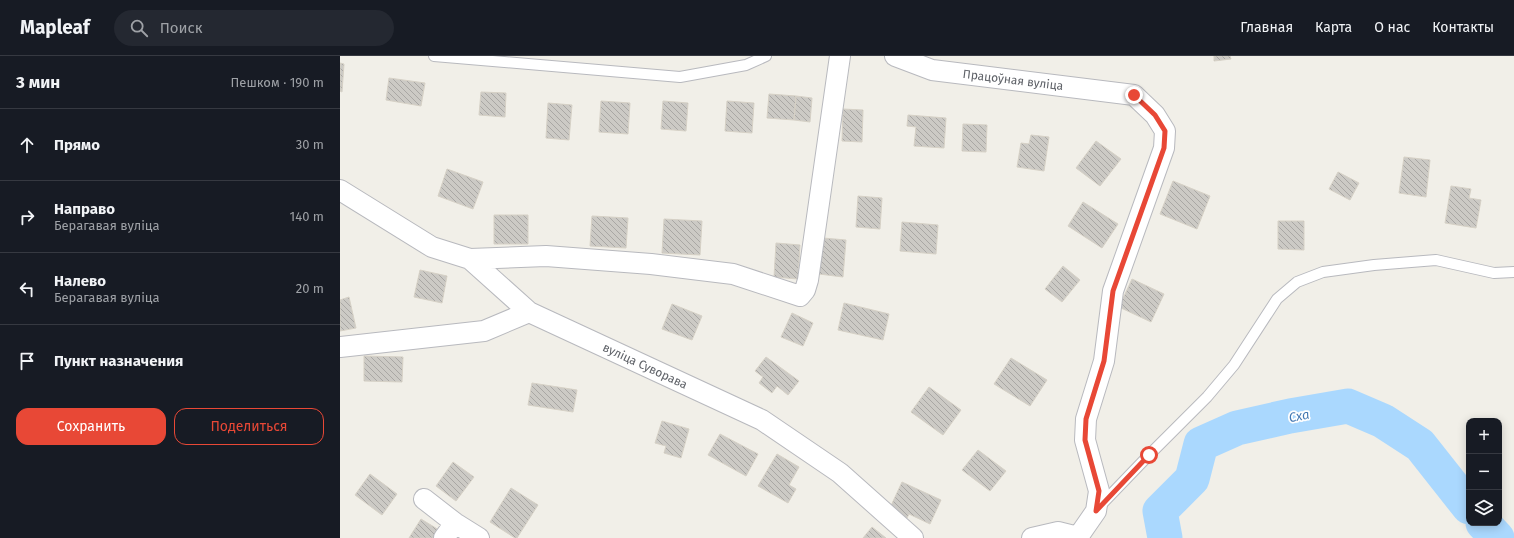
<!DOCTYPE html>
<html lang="ru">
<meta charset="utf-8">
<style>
body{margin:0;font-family:"Fira Sans",sans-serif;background:#242831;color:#f1f3f6}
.controls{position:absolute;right:12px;bottom:12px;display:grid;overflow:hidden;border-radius:8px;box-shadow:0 2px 10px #0003}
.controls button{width:36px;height:36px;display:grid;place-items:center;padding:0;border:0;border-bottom:1px solid #363941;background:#171b24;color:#f1f3f6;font:20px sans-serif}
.stop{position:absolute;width:12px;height:12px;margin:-9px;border:3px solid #e84836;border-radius:50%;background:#fff}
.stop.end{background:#e84836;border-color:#fff;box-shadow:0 1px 4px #0008}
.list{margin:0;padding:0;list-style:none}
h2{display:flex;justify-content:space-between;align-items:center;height:52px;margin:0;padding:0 16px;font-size:17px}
h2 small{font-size:13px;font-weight:400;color:#9ea1a6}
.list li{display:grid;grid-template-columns:26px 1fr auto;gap:12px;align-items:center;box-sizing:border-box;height:72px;padding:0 16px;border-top:1px solid #363941}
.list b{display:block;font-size:15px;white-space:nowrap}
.list p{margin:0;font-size:13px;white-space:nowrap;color:#9ea1a6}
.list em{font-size:13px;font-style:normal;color:#9ea1a6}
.actions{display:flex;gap:8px;padding:12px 16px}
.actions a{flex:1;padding:9px 0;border:1px solid #e84836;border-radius:12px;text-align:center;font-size:14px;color:#e84836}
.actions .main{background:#e84836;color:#fff}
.icon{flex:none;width:22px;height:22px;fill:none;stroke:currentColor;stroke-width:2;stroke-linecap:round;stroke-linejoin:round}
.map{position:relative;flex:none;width:1174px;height:482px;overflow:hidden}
header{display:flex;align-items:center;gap:24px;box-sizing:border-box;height:56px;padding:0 20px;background:#171b24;border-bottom:1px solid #363941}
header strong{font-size:19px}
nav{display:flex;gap:22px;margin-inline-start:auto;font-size:14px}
.search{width:280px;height:36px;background:#242831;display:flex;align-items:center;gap:10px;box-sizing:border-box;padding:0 14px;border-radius:22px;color:#9ea1a6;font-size:15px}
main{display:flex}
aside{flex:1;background:#171b24}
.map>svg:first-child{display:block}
</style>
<header>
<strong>Mapleaf</strong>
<div class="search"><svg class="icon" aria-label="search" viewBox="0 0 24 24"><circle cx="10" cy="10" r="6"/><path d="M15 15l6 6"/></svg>Поиск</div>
<nav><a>Главная</a><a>Карта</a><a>О нас</a><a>Контакты</a></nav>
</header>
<main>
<aside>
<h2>3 мин<small>Пешком · 190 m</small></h2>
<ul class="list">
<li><svg class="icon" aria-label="ahead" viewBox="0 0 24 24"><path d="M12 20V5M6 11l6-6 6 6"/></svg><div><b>Прямо</b></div><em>30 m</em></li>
<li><svg class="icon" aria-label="right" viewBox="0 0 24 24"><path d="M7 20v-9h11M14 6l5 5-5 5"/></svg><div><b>Направо</b><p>Берагавая вуліца</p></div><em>140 m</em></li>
<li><svg class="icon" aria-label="left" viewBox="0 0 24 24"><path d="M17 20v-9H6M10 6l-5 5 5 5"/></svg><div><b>Налево</b><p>Берагавая вуліца</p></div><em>20 m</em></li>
<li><svg class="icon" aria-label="arrive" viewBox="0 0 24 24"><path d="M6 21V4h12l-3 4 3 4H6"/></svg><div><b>Пункт назначения</b></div></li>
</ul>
<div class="actions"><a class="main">Сохранить</a><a>Поделиться</a></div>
</aside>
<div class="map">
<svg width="1174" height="482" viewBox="0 0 1174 482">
<defs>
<pattern id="building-back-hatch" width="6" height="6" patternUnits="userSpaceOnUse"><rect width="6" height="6" fill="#cccac5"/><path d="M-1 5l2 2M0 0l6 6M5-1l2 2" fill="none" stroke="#a9a7a4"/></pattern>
</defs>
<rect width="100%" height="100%" fill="#f1efe8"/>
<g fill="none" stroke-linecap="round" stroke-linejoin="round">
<path stroke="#aad8fe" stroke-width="35" d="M1143 467 1157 482
M825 482 820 455 852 423 861 388 897 372 950 360 1008 350 1043 365 1080 389 1129 451"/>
</g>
<path fill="url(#building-back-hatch)" stroke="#d6d1c6" d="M874 0H890L891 3 874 5Z
M0 7 4 8 2 36 0 35Z
M49 22 85 27 81 50 46 44Z
M141 36 166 37 165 61 139 59Z
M429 38 456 40 454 64 427 62Z
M456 40 472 42 470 66 454 64Z
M261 45 290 47 288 78 259 76Z
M323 45 348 47 346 75 321 73Z
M387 45 414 47 412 77 385 75Z
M208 47 232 49 229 84 206 82Z
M503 53 523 54 522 86 502 85Z
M568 59 606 62 604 92 574 90 576 71 567 70Z
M623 68 647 69 646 96 622 95Z
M691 79 709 81 704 115 677 111 681 87 689 88Z
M756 85 781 103 760 130 736 112Z
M1064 101 1090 104 1086 141 1059 137Z
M107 113 143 126 133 153 98 140Z
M998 116 1019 127 1010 144 989 133Z
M833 125 870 140 857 173 820 158Z
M1111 130 1131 133 1129 142 1141 144 1136 172 1105 167Z
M518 140 542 142 540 173 516 171Z
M743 146 778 168 762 192 728 170Z
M154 159H188V188H154Z
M252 160 288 162 286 192 250 190Z
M324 163 362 165 360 199 322 197Z
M938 165H964V194L938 193Z
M562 166 598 169 596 198 560 195Z
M483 182 506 184 503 221 479 218Z
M436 187 460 189 458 223 434 221Z
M723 210 740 224 722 246 705 233Z
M80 214 107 220 102 247 74 241Z
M792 223 824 238 811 266 779 251Z
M9 241 16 272 0 275V244Z
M504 247 549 258 543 284 498 274Z
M332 248 362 260 352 284 322 273Z
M452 257 473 267 463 290 441 281Z
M24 300 63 301 62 326 24 325Z
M426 301 459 325 448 339 437 330 432 337 419 327 423 321 415 315Z
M671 302 707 324 690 350 654 328Z
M192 327 237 334 233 356 188 349Z
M589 331 621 354 603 379 571 356Z
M322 365 349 373 341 402 324 397 326 390 315 387Z
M380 378 418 398 406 420 368 399Z
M638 394 666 415 650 435 622 414Z
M437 398 459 411 449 429 456 433 448 447 418 430Z
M113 406 134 421 116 445 96 430Z
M30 418 57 438 42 459 15 439Z
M562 426 601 444 590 468 569 458 567 462 549 454Z
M171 432 198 449 177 482H175L150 466Z
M81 463 99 474 94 482H69Z
M532 471 546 482H523Z"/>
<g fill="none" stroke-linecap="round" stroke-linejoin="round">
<defs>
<path id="service" d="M94 0 340 21 406 9 426 0
M759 451 809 399 867 341 894 309 937 243 957 226 983 216 1034 209 1096 204 1154 217 1174 216"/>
<path id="minor" d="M555 0 592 14 794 39 815 59 825 75 824 92 773 235 764 305 746 363 745 384 759 435 756 455 738 481 718 476 692 482
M0 134 92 191 130 203 206 200 311 208 393 218 460 240 465 234 468 224 500 0
M130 203 189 256
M0 291 144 275 189 256 422 364 500 417 573 482
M84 443 115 467 139 482
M104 482 115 467"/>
</defs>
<use href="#service" stroke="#b8b9be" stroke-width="12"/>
<use href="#minor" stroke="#b8b9be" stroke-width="22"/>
<use href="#service" stroke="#fff" stroke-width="10"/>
<use href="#minor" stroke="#fff" stroke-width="20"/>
</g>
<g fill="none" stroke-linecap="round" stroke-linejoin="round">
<path stroke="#e84836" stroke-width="5" d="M794 39 815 59 825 75 824 92 773 235 764 305 746 363 745 384 759 435 756 455 809 399"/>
</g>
<g text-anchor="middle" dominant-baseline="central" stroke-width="3.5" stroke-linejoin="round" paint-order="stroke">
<g font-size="12" fill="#5f6268" stroke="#fff">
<text transform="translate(673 24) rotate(7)">Працоўная вуліца</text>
<text transform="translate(305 310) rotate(25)">вуліца Суворава</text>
</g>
<g font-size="13" font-style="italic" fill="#4478b2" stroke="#fff">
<text transform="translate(959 360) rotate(-11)">Сха</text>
</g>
</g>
</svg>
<div class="controls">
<button>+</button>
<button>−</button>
<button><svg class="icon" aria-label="layers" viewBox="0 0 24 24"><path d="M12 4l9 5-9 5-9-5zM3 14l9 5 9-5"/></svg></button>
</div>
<div class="stop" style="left:809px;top:399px"></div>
<div class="stop end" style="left:794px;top:39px"></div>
</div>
</main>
